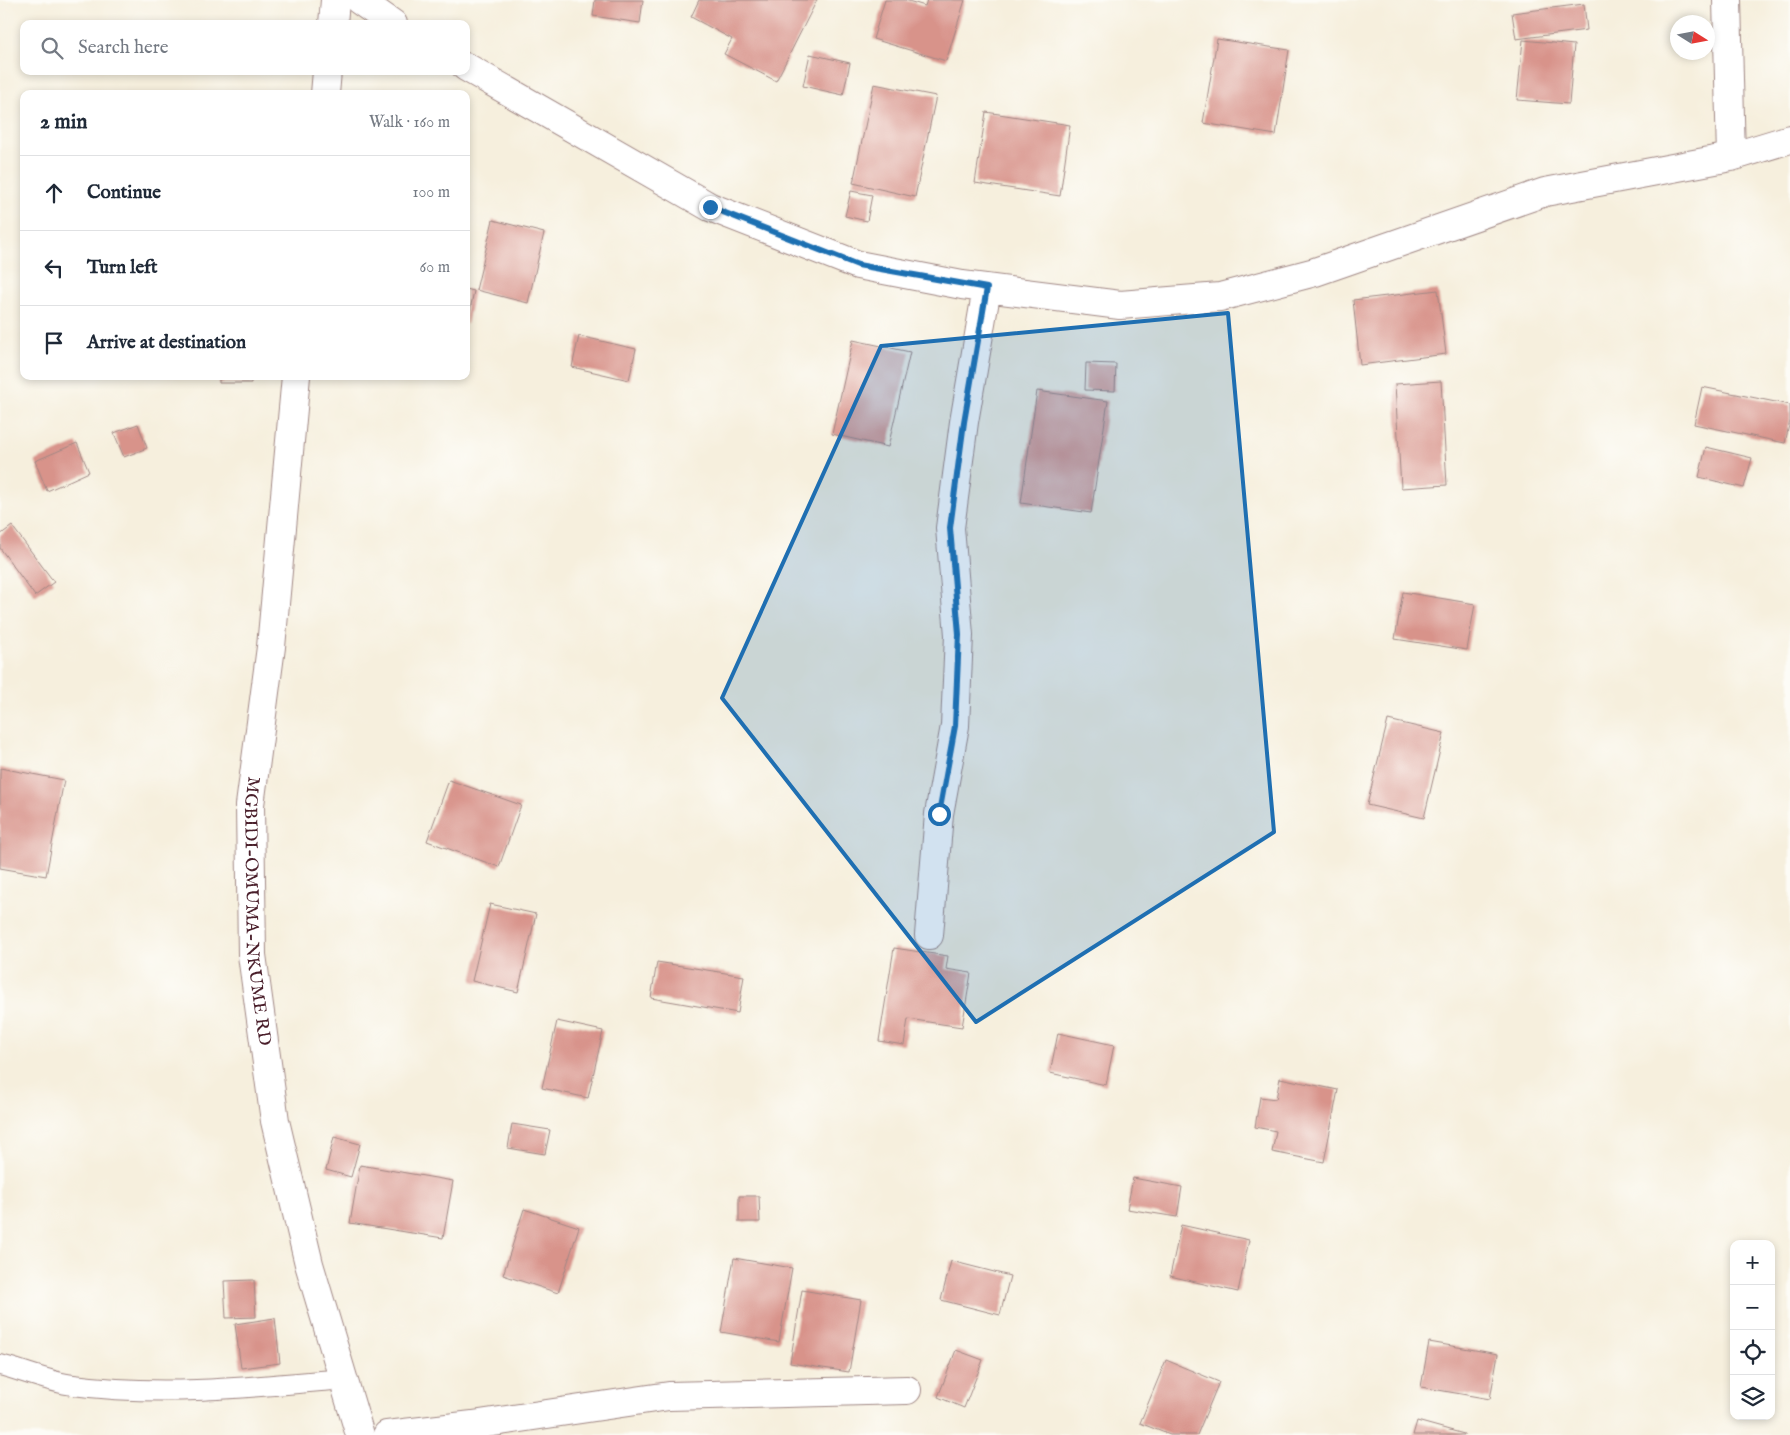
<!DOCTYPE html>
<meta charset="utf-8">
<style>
body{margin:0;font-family:"IM FELL English",serif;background:#f2f2f3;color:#1f2937}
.controls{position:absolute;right:15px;bottom:15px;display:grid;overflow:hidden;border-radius:10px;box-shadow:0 2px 8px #0003}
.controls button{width:45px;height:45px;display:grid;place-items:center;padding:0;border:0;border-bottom:1px solid #e0e1e3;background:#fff;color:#1f2937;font:25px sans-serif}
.compass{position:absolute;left:1670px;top:15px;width:45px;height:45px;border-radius:50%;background:#fff;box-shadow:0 2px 8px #0003;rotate:101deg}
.stop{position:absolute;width:15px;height:15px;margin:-11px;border:4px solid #1f6fb2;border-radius:50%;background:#fff}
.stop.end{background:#1f6fb2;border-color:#fff;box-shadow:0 1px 5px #0008}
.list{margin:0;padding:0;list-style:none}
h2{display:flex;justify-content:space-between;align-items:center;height:65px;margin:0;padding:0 20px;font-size:21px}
h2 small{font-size:16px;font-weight:400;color:#747a83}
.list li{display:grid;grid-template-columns:32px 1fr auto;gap:15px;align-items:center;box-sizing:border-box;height:75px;padding:0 20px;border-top:1px solid #e0e1e3}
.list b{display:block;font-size:19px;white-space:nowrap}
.list em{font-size:16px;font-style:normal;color:#747a83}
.icon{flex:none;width:28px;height:28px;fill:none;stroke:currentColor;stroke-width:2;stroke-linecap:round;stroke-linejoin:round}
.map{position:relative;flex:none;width:1790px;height:1435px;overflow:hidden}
.search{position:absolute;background:#fff;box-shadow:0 2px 8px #0003;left:20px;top:20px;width:450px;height:55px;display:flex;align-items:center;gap:12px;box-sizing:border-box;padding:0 18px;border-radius:10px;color:#747a83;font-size:19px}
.panel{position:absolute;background:#fff;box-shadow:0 2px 8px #0003;left:20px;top:90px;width:450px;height:290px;border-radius:10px}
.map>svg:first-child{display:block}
</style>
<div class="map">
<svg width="1790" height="1435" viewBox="0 0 1790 1435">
<rect width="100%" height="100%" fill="#fdfcf7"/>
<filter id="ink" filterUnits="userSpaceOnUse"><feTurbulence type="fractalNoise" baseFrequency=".02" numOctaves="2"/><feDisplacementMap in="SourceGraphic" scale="10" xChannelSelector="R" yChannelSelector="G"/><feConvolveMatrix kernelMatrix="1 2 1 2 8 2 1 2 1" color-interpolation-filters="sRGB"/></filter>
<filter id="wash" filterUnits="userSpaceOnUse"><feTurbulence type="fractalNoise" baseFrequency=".0096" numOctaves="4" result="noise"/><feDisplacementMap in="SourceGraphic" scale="20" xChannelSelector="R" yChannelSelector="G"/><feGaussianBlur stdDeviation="1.12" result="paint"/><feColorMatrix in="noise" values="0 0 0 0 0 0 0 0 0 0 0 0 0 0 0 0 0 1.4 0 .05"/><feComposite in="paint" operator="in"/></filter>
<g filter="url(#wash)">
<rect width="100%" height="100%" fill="#f6efdd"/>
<g id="blocks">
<path fill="#d8938a" d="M595 0H643L640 23 593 16Z
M699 0H817L776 81 724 54 732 39 691 17Z
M885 0H905L925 6 927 0H965L946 61 873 39Z
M1584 4 1587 30 1516 39 1512 13Z
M1217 39 1289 50 1276 135 1203 123Z
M1523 40 1574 45 1569 104 1517 100Z
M810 54 850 63 843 95 803 86Z
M874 84 936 96 915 197 853 183Z
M986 112 1070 125 1060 196 975 183Z
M851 191 872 195 867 221 845 216Z
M493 220 544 233 528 303 476 290Z
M466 289 474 291 467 324H466Z
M1438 290 1446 354 1360 365 1353 300Z
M579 336 636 349 629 380 572 367Z
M853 340 910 352 888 447 832 434Z
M1086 363 1116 364 1115 391 1085 390Z
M219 376H251V383H219Z
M1441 381 1447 485 1401 488 1395 384Z
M1702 387 1790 405V421L1785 443 1694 424Z
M1037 391 1108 401 1091 513 1021 503Z
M138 424 147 448 124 457 114 433Z
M77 443 89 472 47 491 35 461Z
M1706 447 1752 458 1744 488 1699 477Z
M12 526 54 582 35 596 0 548V535Z
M1403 592 1475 604 1467 650 1395 639Z
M1388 720 1444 733 1424 818 1367 805Z
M0 768 64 780 46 876 0 868Z
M449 780 521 805 499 867 427 841Z
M490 904 536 914 518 992 472 981Z
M894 948 948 956 946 969 971 973 962 1027 908 1019 904 1045 879 1041Z
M657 962 744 976 738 1013 651 998Z
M557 1021 603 1031 588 1098 542 1088Z
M1058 1033 1114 1045 1106 1085 1050 1073Z
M1280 1078 1338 1090 1324 1162 1272 1152 1276 1131 1255 1127 1260 1097 1276 1099Z
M512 1124 550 1130 545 1154 508 1148Z
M334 1137 360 1144 351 1177 326 1170Z
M360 1165 453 1181 443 1238 350 1223Z
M1133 1178 1182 1187 1177 1217 1127 1209Z
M739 1196H759L760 1222H739Z
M524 1209 579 1227 558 1293 503 1275Z
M1181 1225 1249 1240 1238 1292 1170 1276Z
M734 1258 792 1268 779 1342 721 1332Z
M951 1261 1010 1276 1000 1315 941 1300Z
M254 1280 256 1317 226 1318 224 1281Z
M802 1290 861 1300 849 1372 790 1363Z
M275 1318 280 1363 241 1368 235 1324Z
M1429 1342 1498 1354 1490 1399 1421 1387Z
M956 1350 983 1360 964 1408 938 1397Z
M1166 1360 1219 1382 1197 1435H1170L1140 1423Z
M1417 1421 1464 1434V1435H1413Z"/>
</g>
</g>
<g filter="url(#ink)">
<use href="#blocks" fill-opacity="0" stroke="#a08784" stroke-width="1"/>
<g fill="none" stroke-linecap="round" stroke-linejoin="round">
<defs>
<path id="lane" d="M0 1365C24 1371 49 1382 73 1385 163 1397 253 1387 343 1379"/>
<path id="street" d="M359 0 393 24
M1727 0 1731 157
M466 67 710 207 858 265 962 285 1120 305 1220 297 1315 272 1545 192 1731 157 1790 139
M929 935 939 814 955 726 959 635 950 528 964 422 987 288
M387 1435 473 1425 669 1396 907 1390"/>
<g id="secondary">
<path d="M333 24 335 0"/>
<path d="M325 94 327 71"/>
<path id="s1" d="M296 376 271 647 250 805 252 955 275 1121 309 1264 360 1435"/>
</g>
</defs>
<use href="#lane" stroke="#a08784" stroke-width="22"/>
<use href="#street" stroke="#a08784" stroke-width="30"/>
<use href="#secondary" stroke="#a08784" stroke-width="30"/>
<use href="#lane" stroke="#fff" stroke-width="20"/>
<use href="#street" stroke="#fff" stroke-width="28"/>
<use href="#secondary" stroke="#fff" stroke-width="28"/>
</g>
</g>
<g fill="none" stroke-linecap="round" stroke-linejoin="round" filter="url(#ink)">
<path stroke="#1f6fb2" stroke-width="6" d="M710 207 858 265 987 288 964 422 950 528 959 634 955 726 939 814"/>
</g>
<path fill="#1f6fb2" fill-opacity="0.2" stroke="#1f6fb2" stroke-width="4" stroke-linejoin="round" d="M1228 313 1274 832 976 1022 722 698 881 346Z"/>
<g text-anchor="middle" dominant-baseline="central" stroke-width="4" stroke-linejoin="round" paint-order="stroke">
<g font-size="18" fill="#4a1f2b" stroke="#fdfcf7">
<text stroke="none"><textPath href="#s1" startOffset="538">MGBIDI-OMUMA-NKUME RD</textPath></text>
</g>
</g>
</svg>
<div class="controls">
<button>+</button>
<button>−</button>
<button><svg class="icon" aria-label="locate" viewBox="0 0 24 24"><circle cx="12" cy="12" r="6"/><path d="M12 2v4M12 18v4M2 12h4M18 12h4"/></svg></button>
<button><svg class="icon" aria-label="layers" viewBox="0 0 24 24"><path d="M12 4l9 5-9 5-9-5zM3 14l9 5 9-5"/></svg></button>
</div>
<svg class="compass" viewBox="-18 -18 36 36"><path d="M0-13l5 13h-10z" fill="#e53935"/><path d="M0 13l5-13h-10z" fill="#747a83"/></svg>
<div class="stop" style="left:939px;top:814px"></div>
<div class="stop end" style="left:710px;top:207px"></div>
<div class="search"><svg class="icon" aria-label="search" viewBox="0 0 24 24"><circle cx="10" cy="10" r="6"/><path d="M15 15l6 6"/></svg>Search here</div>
<section class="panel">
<h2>2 min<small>Walk · 160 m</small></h2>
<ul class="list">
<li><svg class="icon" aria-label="ahead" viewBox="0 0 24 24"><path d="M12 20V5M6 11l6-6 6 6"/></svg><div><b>Continue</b></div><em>100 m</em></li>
<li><svg class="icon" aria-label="left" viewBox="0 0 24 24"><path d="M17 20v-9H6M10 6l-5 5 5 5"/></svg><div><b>Turn left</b></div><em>60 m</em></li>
<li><svg class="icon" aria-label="arrive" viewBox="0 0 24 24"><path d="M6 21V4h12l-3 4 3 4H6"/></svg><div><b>Arrive at destination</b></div></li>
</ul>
</section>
</div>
